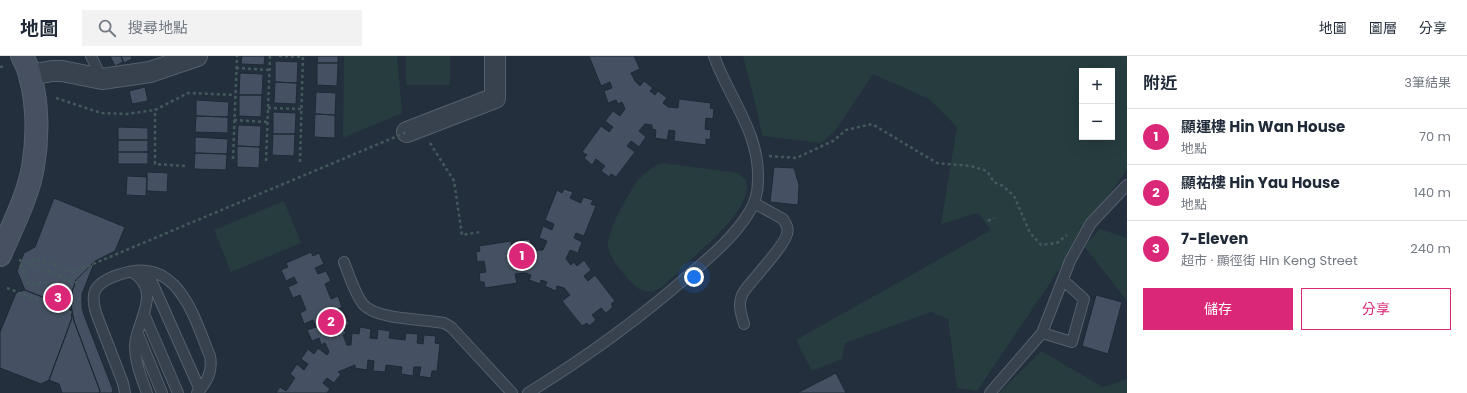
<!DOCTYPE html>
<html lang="zh-TW">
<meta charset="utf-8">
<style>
body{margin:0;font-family:Poppins,"Noto Sans TC",sans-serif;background:#f2f2f3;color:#1f2937}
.controls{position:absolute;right:12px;top:12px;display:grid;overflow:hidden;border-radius:0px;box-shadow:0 4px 16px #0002}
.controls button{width:36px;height:36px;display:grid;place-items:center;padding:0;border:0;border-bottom:1px solid #e0e1e3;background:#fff;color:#1f2937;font:20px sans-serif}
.you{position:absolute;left:694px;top:221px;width:14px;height:14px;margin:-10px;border:3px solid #fff;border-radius:50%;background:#1a73e8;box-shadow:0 0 0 6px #1a73e833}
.badge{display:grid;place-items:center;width:26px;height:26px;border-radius:50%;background:#db2777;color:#fff;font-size:13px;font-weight:700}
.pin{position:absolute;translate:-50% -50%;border:2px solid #fff;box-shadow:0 1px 4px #0006}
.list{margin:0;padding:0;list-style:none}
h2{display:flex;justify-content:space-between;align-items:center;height:52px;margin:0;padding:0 16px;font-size:17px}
h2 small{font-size:13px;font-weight:400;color:#747a83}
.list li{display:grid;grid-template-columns:26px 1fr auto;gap:12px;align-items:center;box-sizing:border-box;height:56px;padding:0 16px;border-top:1px solid #e0e1e3}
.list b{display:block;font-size:15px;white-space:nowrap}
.list p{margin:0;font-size:13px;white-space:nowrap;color:#747a83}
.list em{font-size:13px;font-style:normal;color:#747a83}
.actions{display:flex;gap:8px;padding:12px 16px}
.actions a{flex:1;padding:9px 0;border:1px solid #db2777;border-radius:0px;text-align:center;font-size:14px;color:#db2777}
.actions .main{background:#db2777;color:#fff}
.icon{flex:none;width:22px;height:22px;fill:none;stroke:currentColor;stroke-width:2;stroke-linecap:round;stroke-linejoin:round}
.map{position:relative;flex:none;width:1127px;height:337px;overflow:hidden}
header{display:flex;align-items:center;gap:24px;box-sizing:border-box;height:56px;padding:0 20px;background:#fff;border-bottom:1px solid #e0e1e3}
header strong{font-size:19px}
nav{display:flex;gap:22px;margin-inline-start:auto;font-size:14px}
.search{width:280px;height:36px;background:#f2f2f3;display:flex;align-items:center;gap:10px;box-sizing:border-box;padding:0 14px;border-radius:0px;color:#747a83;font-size:15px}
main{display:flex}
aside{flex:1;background:#fff}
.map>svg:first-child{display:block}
</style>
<header>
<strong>地圖</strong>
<div class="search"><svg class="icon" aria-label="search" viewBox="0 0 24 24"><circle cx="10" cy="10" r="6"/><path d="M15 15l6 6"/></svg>搜尋地點</div>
<nav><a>地圖</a><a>圖層</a><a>分享</a></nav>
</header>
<main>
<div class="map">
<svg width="1127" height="337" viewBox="0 0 1127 337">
<rect width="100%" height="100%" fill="#242f3e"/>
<path fill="#263c3f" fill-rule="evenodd" d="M344 0H397L402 57 343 82Z
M406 0H450V29H406Z
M743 0H1127V113L977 335 957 332 948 263 931 256 845 287 842 303 812 315 796 284 991 174 978 157 941 168 957 71 929 43 873 18 835 75 821 87 762 80 759 62ZM1082 15H1112V81H1082Z
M663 107 738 117 745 123C755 148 714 182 698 197 686 208 674 220 662 231 655 236 646 237 639 233 630 227 609 202 608 191 606 176 630 134 640 122 647 115 654 110 663 107Z
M284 145 301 187 231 216 214 174Z
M1100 173 1127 182V245L1084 190Z
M1041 295 1103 331 1127 323V337H999Z"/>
<path fill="#455162" stroke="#1f2835" d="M110 0H121L123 6 115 10Z
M121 0H131L132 3 124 7Z
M242 0H265L264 9 241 8Z
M318 0H338V7H317Z
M589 0H634L640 13 631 17 635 25 640 30 644 25 653 32 650 35 655 39 658 35 667 42 663 47 668 51 678 52 679 43 711 47 710 52 714 53 713 63 706 62 705 73 711 74 710 84 706 83V89L674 85 675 75 669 74 667 84 655 82 656 74 652 73V69L645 68 639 75 646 81 639 91 631 85 627 90 635 96 616 121 611 118 609 121 601 115 605 110 596 103 592 109 584 102 587 99 582 96 601 70 609 76 613 71 605 65 613 55 620 60 625 53 622 46 618 48 616 44 608 47 604 35 612 32 610 26 601 30Z
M275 5 298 6 297 27 275 26Z
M317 7H338L337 30 317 29Z
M240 17 263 18 262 39H239Z
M275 26 297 27 296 48 274 47Z
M145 31 148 45 132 48 129 35Z
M316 36 336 37 335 59 315 58Z
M239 39H262L261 61 239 60Z
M196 44 229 46 228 61 196 60Z
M273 56 296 57 295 78H273Z
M315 58 335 59V82L314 81Z
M196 60 228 61V77L195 76Z
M238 69 261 70 260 91 237 90Z
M118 71 148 72V84H118Z
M273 78H295L294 100 272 99Z
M195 81 228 83 227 98 195 97Z
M118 84H148V96H118Z
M237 90 260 91 259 112 237 111Z
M118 96H148V108H118Z
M195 97 227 98 226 114 194 113Z
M774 111 794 112 799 129 798 149 770 146Z
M147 116 168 117 167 136 147 135Z
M127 120 147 121 146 140 126 139Z
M564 133 573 136 570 142 581 147 583 141 593 144 591 148 596 150 584 180 576 177 574 182 582 186 578 197 570 194 566 203 571 209 574 206 577 210 584 204 591 214 584 220 588 225 595 219 615 245 611 248 613 251 606 257 601 252 592 259 596 264 589 270 587 267 582 270 562 245 570 239 564 232 557 230 556 235 545 230 547 226 541 224 540 228 529 224 531 219 525 217 515 218 517 227 485 232 484 226H480L479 217 486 216 484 205 477 206 476 196 480 195 479 190 511 185 512 195 519 194 517 185 530 183 531 191H535L536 194H543L547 185 539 182 543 170 552 174 554 168 545 164 557 134 562 137Z
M54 142 125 171 115 195 95 205 76 224 72 236 71 249 74 265 100 335 99 337H62L59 328 49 324 72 262 70 252 25 234 17 215 24 197 35 191Z
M311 196 313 200 319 197 324 208 315 212 318 218 326 215 331 225 325 228 331 243 338 240 342 251 334 255 336 261 345 258 349 268 343 271 346 278 343 279 347 289H351L352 277 359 278 360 271 371 273 370 282 377 283 378 273 390 275 389 282 405 284 406 277 418 278 417 287 423 288 424 279 436 280 435 287 440 288 437 315H432L431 322 419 320 421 311H414L413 320 401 318 402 311 386 309 385 316 373 315 374 305 368 304 367 314 355 312V309L338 316 341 318 334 327 327 322 323 327 330 333 327 337H276L280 331 286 335 295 322 290 318 297 308 304 314 308 308 301 303 308 293 314 298 318 292 327 299 329 296 325 287 321 289 319 282 312 285 307 274 316 271 313 264 304 268 300 257 306 254 300 239 293 242 288 231 297 227 294 221 286 225 281 214 288 211 286 207Z
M95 205 82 238V251L84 259 113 334 112 337H99L100 335 74 265 71 249 72 236 76 224Z
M25 234 70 252 72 262 49 324 41 328 0 312V276L16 237Z
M1096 239 1122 246 1108 298 1082 290Z
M836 317 846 337H797Z"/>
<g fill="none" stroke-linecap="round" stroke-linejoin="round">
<defs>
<path id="lane" d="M91 0 102 23
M344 206C349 219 355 238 363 248 375 263 419 263 437 266L444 267 451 271 512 337
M147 215 200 334
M132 216C163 235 137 264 135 289 135 306 141 321 147 337
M144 258 178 337
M744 268C740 255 737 245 745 234 753 223 785 189 787 178 789 172 786 168 783 163L754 147
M1042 277 1072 286 1084 243 1063 224
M138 278 162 337
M125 337 123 327 96 257C94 250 92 242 95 235 101 221 133 213 147 215 157 216 167 222 174 229 192 248 200 276 210 300 213 315 207 326 197 337
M528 337C585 302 639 263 689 219 710 201 733 182 748 158 755 148 758 136 758 124 760 77 729 42 714 0
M990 337 1042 277 1070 205 1091 167 1127 129"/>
<path id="street" d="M30 19 52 15H62L102 23 150 16 197 0
M407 76 495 42V0"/>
<path id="secondary" d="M0 199C12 171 28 140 33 111 38 82 38 48 30 20 29 13 25 6 22 0"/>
</defs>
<use href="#lane" stroke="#565f6c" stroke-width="12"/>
<use href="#street" stroke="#565f6c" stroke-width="22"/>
<use href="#secondary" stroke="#565f6c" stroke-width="24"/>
<path stroke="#44595c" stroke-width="2.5" stroke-dasharray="3 3" stroke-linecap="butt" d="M279 0 303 1
M0 11 5 10
M236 12 269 14
M56 42 101 57 126 58 155 54
M268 52 301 53
M234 64 267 66
M430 87 454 125 462 179 480 176
M769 100 796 102 833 85 846 74 872 68 937 107 971 110 987 115 994 126 1003 130 1014 140 1030 177 1041 189 1057 187 1067 179
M233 103 237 0
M266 105 270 0
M300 106 303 0
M185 110 155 108V54L188 37 235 39
M988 165 994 162
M19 204 80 228
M20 209 29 228 71 225
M7 232 77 259"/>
<use href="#lane" stroke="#38414e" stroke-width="10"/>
<use href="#street" stroke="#38414e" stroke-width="20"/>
<use href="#secondary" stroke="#465061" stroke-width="22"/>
<path stroke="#44595c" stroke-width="2.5" stroke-dasharray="3 3" stroke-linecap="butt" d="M20 209 37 203 74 216 407 76"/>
</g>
</svg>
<div class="controls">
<button>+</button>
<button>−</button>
</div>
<div class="you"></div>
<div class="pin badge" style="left:522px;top:200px">1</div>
<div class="pin badge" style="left:331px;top:266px">2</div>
<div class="pin badge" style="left:58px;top:242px">3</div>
</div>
<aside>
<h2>附近<small>3筆結果</small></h2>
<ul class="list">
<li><span class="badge">1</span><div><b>顯運樓 Hin Wan House</b><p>地點</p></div><em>70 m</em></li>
<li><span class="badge">2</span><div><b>顯祐樓 Hin Yau House</b><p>地點</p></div><em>140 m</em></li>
<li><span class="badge">3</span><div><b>7-Eleven</b><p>超市 · 顯徑街 Hin Keng Street</p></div><em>240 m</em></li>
</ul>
<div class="actions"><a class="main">儲存</a><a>分享</a></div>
</aside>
</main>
